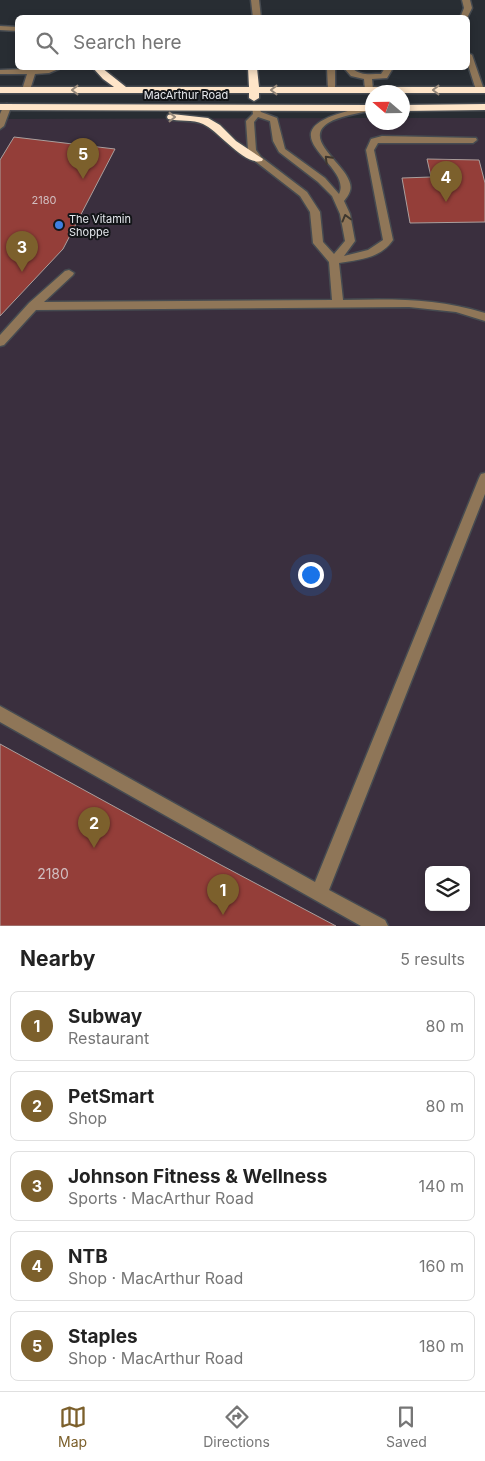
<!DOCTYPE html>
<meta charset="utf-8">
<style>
body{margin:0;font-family:Inter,sans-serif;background:#f6f6f6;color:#222}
.controls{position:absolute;right:15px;bottom:15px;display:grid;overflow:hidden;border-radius:8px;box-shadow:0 2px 8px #0003}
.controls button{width:45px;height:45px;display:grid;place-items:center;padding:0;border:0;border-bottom:1px solid #e0e0e0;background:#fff;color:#222;font:25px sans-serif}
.compass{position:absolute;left:365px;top:85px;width:45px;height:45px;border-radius:50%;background:#fff;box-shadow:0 2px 8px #0003;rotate:290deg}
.you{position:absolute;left:310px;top:574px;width:18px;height:18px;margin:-12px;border:4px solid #fff;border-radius:50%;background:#1a73e8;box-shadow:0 0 0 8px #1a73e833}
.badge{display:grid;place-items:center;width:32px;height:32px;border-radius:50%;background:#7c602c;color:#fff;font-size:16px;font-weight:700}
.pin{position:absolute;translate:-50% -41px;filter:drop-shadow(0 1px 2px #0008)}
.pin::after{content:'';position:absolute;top:26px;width:18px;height:15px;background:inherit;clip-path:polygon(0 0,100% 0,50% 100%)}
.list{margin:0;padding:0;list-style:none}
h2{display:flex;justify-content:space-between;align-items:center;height:65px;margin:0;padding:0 20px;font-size:21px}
h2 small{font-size:16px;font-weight:400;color:#767676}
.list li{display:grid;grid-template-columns:32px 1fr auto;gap:15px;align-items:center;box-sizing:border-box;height:70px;margin:0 10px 10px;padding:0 10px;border:1px solid #e0e0e0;border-radius:8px}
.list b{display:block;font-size:19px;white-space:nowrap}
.list p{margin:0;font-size:16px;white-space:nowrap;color:#767676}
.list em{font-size:16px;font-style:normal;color:#767676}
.icon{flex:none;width:28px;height:28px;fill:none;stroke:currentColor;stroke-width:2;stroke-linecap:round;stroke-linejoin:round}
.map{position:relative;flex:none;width:485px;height:926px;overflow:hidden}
.search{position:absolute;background:#fff;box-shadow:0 2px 8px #0003;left:15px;right:15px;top:15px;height:55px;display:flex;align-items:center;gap:12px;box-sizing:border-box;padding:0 18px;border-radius:8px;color:#767676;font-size:19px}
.sheet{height:465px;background:#fff}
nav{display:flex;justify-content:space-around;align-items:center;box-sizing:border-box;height:70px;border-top:1px solid #e0e0e0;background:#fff;font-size:14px;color:#767676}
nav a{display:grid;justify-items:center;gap:2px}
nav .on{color:#7c602c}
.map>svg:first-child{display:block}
</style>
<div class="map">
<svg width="485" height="926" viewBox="0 0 485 926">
<rect width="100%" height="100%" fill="#282d33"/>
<path fill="#3a2f3e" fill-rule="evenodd" d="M372 118V122H402L403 118H485V926H0V119ZM429 870H466V907H429Z"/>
<path fill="#943e39" stroke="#aa9f9d" d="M14 137 115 149 63 249 0 316V160Z
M427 159 479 160 485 183V222L410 223 402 178 431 177Z
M0 744 221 865 336 926H0Z"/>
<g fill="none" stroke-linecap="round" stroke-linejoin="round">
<defs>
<path id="minor" d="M251 0H259L261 18H253Z
M462 0H470L472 8 467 18H460L464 8Z
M0 26 18 27V31L0 30Z
M468 53 472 55 484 90 483 92 476 90 468 65Z
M51 68H61L49 73 35 74 30 90 26 92 22 90 27 74H0V70Z
M327 68H335V92L328 90Z
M344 68H352C360 76 370 74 381 74L385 68H393L387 78 372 79 373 90 369 92 365 90 364 79 351 76Z
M7 104 11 107 4 126 0 129V114L4 105Z
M252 106H258L261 112 277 118 285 149 325 178 339 194C355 162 247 128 372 106V110C358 114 341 115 328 123 299 142 357 169 350 191 349 195 346 198 344 201L350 214 355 241 344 256 368 250 383 240 366 150 371 139 382 136 476 138 477 140 473 143H378L374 150 393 240C381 258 359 260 339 263L343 300C392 299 437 298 485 313V321L456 312 409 307 36 310 4 345 0 346V335L29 303 65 271 69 270 74 273 73 275 44 302 332 300 329 262 313 243 310 212 300 196 255 161 248 150 246 121 253 114ZM258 117 270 121 273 141 279 152 318 182 332 196 340 214 345 241 334 254 323 242 320 212 307 192 261 157 256 150 254 122Z
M485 473V494L329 890 385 920 388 926H361L0 722V706L315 882 479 478 481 474Z"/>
<path id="highway" d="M93 68H102L126 87H249L248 68H257L259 87H485V93H259V98L254 101 249 98V93H0V87H114L103 79Z
M0 104 372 105V111L0 110Z
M485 104V110L402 111V105Z
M172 114 208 118 220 125 236 141 263 159 262 161C244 166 219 131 203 124 193 119 179 122 168 119L167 117 168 115Z"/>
</defs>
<use href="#minor" stroke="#464b51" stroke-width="3"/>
<use href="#highway" stroke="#464b51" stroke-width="3"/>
<use href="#minor" fill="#8f7658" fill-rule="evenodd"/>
<use href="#highway" fill="#fee5c8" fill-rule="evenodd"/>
</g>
<defs><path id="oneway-chevron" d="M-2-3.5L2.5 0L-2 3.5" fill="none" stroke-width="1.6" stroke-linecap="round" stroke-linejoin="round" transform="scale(1.25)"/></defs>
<g stroke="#948779">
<use href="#oneway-chevron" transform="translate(75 90) rotate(180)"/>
<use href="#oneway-chevron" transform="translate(274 90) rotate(-180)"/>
<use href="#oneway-chevron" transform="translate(436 90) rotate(-180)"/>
<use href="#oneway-chevron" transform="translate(172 117)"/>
</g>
<g stroke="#3e372e">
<use href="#oneway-chevron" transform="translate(328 159) rotate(-135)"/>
<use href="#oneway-chevron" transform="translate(346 218) rotate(-105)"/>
</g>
<circle fill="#3f7fe0" stroke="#131518" stroke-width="2" cx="59" cy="225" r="5"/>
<g text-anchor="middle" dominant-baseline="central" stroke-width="4" stroke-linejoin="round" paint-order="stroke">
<g font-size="11" fill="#e5e8ed" stroke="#131518">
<text x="186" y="95">MacArthur Road</text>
</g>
<g font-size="11" fill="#d1bec0">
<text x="44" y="200">2180</text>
</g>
<g font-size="11" fill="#e5e8ed" stroke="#131518" text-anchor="start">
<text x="69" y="219">The Vitamin<tspan x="69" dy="13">Shoppe</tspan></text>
</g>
<g font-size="14" fill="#d1bec0">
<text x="53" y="873">2180</text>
</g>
</g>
</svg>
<div class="controls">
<button><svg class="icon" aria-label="layers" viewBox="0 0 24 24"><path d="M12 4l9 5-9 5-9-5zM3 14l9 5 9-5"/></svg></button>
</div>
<svg class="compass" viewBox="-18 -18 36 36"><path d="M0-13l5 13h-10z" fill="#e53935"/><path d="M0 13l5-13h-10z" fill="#767676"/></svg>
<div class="you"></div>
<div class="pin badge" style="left:223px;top:915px">1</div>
<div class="pin badge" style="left:94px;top:848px">2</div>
<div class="pin badge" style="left:22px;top:272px">3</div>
<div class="pin badge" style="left:446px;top:202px">4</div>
<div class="pin badge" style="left:83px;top:179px">5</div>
<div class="search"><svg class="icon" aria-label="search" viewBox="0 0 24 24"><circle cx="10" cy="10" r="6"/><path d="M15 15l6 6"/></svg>Search here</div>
</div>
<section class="sheet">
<h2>Nearby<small>5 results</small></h2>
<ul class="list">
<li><span class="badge">1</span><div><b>Subway</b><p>Restaurant</p></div><em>80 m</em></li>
<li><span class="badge">2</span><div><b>PetSmart</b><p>Shop</p></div><em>80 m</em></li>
<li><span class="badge">3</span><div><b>Johnson Fitness &amp; Wellness</b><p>Sports · MacArthur Road</p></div><em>140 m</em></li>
<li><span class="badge">4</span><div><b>NTB</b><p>Shop · MacArthur Road</p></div><em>160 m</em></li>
<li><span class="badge">5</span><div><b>Staples</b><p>Shop · MacArthur Road</p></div><em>180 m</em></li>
</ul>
</section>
<nav>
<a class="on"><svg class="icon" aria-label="map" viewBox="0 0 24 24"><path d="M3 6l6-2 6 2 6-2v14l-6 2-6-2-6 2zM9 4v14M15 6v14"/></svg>Map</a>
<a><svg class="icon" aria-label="directions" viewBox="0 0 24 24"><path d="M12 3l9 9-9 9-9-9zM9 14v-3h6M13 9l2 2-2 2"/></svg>Directions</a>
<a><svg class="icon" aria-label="saved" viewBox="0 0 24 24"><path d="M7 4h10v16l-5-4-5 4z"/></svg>Saved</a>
</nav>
